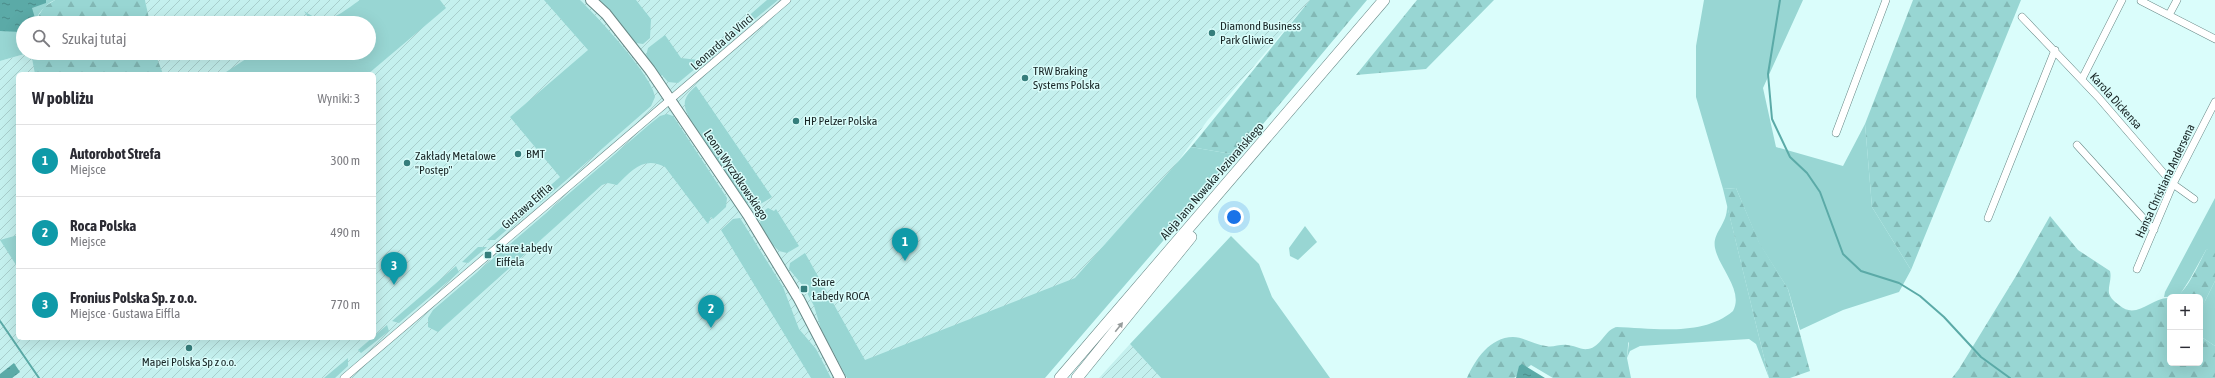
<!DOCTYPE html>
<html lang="pl">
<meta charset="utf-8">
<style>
body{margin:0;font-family:"Asap Condensed",sans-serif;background:#f7f7f7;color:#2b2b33}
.controls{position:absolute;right:12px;bottom:12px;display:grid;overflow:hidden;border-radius:6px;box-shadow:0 4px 16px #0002}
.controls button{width:36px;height:36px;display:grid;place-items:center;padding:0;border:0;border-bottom:1px solid #e1e1e2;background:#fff;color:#2b2b33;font:20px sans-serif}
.you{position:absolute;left:1234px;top:217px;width:14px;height:14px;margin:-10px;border:3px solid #fff;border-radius:50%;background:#1a73e8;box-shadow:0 0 0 6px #1a73e833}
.badge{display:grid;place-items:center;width:26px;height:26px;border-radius:50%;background:#ea580c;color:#fff;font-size:13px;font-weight:700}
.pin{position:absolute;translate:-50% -33px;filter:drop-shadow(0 1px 2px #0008)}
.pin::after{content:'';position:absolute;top:21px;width:14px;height:12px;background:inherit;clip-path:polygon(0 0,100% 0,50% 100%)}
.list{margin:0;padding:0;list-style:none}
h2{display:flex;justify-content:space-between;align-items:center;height:52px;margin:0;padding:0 16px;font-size:17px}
h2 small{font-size:13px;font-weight:400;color:#7c7c81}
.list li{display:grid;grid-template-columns:26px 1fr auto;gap:12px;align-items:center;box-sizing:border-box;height:72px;padding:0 16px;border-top:1px solid #e1e1e2}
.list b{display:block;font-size:15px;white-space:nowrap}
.list p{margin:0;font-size:13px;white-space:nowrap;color:#7c7c81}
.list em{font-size:13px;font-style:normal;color:#7c7c81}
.icon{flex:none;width:22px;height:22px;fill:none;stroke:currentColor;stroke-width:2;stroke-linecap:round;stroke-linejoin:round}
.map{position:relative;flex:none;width:2215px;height:378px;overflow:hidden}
.search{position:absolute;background:#fff;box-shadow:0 4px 16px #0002;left:16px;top:16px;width:360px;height:44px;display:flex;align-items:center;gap:10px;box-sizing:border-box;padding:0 14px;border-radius:22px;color:#7c7c81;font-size:15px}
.panel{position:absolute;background:#fff;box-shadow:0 4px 16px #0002;left:16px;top:72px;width:360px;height:268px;border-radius:6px}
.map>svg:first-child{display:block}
</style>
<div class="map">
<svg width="2215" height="378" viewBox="0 0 2215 378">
<defs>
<pattern id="industrial-furrows" width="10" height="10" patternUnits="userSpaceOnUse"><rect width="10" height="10" fill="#c4f0ee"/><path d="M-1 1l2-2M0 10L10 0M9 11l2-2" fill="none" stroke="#a8cecc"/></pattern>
<pattern id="forest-firs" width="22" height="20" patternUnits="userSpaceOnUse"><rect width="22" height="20" fill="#98d6d3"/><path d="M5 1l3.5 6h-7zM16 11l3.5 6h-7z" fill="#82b8b5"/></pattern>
<pattern id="water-ripples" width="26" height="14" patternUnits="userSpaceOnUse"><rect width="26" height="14" fill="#5baaa7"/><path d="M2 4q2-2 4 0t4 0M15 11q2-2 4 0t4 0" fill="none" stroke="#4a8a88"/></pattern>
</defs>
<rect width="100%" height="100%" fill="#dafdfb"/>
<path fill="url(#industrial-furrows)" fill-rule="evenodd" d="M145 0H1310L1207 121 1097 275 852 372 846 378H0V61L28 53H369V23H150ZM18 74H374V338H18Z
M1130 344 1161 378H1099Z"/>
<path fill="#98d6d3" d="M0 0H55C45 4 38 14 34 23H23V53H28L0 61Z
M360 0H440L446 8 368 74H223L255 53H369V23H312L304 11C328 28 339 14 360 0Z
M544 0H580C596 15 654 78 655 97L651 106 540 203 535 199 560 177 510 117 588 50Z
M598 0H636L651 19 650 38 643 44 636 43Z
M767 0H778L678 83 668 82 662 75 660 77 646 56 648 48 665 35 681 58 698 60Z
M1704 0H1803L1763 88 1776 147 1843 166 1865 124 1872 207 1911 270 1899 292 1843 310 1800 330 1788 289 1759 243 1736 188 1723 189 1696 97V46Z
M696 86 772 197C761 204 754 209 743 200L687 117 688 115C681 102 686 95 696 86Z
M667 114 673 116 727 198 726 207 713 219 711 217 708 224 665 167C644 156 632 170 617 185L608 183 602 185 438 332 428 327V318L433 310 650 124 660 116Z
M1191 147 1237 155 1045 378H847L821 329 814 306 804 287 789 269 790 263 805 253 865 360 1075 278Z
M2215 198V248L2206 250 2190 279 2179 296 2164 297 2165 292Z
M529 203 531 209 495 240H487Z
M1727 205 1769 378 1756 344 1749 339 1640 346 1630 351 1627 358 1629 343 1616 327C1652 328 1703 337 1733 311 1744 291 1719 268 1715 248 1712 232 1728 225 1727 205Z
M768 208 774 211 776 209 799 246 787 253 779 251 774 246H773L760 225 761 213Z
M740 218 783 287 799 329 816 349 831 378H811L721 230 733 219Z
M1305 226 1317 242 1298 260 1290 256 1289 248Z
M18 235V268L0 240Z
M1231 236 1259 264 1272 297 1330 378H1161L1130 344Z
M478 247H487L468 263 462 262Z
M456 266 459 272 399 323 392 321Z
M2215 281V346L2200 336V311Z
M387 325 389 331 361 353 358 350Z
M348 358V366L335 378H324Z"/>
<path fill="url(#forest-firs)" d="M55 0H145L150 23H34L44 7Z
M1310 0H1367L1237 155 1191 147Z
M1417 0H1494L1426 69 1356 75Z
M1913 0H2021L1911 270 1872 207 1865 124Z
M31 53H155L163 74H35Z
M1736 188 1759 242 1788 289 1810 371 1790 378H1769L1723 189Z
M2050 216 2078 250 2110 271C2112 279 2108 286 2109 293 2110 298 2115 302 2119 305 2137 321 2152 296 2170 298V363H2200V336L2215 346V378H1952L1959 369 2016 276Z
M2212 247 2215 248V281L2200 311V297H2175C2187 292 2200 261 2206 250Z
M1616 327 1629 333 1627 358 1631 378H1553L1531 365 1514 378H1467C1475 360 1490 337 1513 337 1523 337 1535 345 1546 346 1552 348 1560 344 1567 345 1574 345 1580 350 1588 349 1601 347 1604 331 1616 327Z"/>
<path fill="url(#water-ripples)" d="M0 0H46V3L32 8 35 18 22 23 21 32 0 31Z
M14 363 20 372 12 378H0V374Z
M1522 364 1545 378H1516L1519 366Z"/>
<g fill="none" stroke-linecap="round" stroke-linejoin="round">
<path stroke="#5baaa7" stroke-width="2" d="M1780 0 1768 74 1772 119 1790 157 1807 173 1820 192 1843 254 1861 271 1899 283 1920 296 1944 317 1981 357 2010 378
M0 321 39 378"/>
<defs>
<path id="street" d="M2141 1 2215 39
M2169 15 2177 0
M2022 17 2098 97 2173 184 2194 199
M2082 79 2122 0
M1836 133 1886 0
M2077 145 2154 230
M1988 218 2055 50
M2137 269 2173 184 2215 102
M344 378 787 0"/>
<path id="secondary" d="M591 0 606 14 650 70 748 215 799 299 840 378"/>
<path id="primary" d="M1060 378 1384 0
M1077 378 1191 237"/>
</defs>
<use href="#street" stroke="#678886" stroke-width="8"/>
<use href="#secondary" stroke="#678886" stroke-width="12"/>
<use href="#primary" stroke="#678886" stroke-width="12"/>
<use href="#street" stroke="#fff" stroke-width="7"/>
<use href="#secondary" stroke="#fff" stroke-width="10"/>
<use href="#primary" stroke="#fff" stroke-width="11"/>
</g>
<defs><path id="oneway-solid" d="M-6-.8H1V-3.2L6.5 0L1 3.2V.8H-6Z"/></defs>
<use fill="#979d9d" href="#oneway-solid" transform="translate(1119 327) rotate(-51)"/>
<g fill="#357e7c" stroke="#dafdfb" stroke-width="1.5">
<circle cx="1212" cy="33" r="4"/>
<circle cx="1025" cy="78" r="4"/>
<circle cx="796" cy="121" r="4"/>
<circle cx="518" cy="154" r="4"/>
<circle cx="407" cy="163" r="4"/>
<rect x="484" y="251" width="8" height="8" rx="2"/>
<rect x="800" y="285" width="8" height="8" rx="2"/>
<circle cx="189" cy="348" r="4"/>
</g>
<g text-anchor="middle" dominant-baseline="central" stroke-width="3" stroke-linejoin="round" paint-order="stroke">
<g font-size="12" fill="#182525" stroke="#dafdfb" text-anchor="start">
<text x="1220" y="26">Diamond Business<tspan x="1220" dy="14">Park Gliwice</tspan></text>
<text x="1033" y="71">TRW Braking<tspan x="1033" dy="14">Systems Polska</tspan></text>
<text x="804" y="121">HP Pelzer Polska</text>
<text x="526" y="154">BMT</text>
<text x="415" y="156">Zakłady Metalowe<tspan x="415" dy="14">"Postęp"</tspan></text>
<text x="496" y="248">Stare Łabędy<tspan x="496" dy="14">Eiffela</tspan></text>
<text x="812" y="282">Stare<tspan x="812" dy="14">Łabędy ROCA</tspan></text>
<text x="189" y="362" text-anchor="middle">Mapei Polska Sp z o.o.</text>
</g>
<g font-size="12" fill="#182525" stroke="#dafdfb">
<text transform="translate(722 42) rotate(-41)">Leonarda da Vinci</text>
<text transform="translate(2116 101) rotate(48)">Karola Dickensa</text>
<text transform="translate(736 175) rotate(56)">Leona Wyczółkowskiego</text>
<text transform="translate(1212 181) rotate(-49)">Aleja Jana Nowaka-Jeziorańskiego</text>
<text transform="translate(2165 181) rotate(-65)">Hansa Christiana Andersena</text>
<text transform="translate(527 206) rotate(-41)">Gustawa Eiffla</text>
</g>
</g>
</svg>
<div class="controls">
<button>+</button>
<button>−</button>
</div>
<div class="you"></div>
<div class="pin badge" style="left:905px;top:261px;background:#0f9aa8">1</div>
<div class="pin badge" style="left:711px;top:328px;background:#0f9aa8">2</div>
<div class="pin badge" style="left:394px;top:285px;background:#0f9aa8">3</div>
<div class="search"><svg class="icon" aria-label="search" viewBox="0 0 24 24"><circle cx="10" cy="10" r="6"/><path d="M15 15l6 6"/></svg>Szukaj tutaj</div>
<section class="panel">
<h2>W pobliżu<small>Wyniki: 3</small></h2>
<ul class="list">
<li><span class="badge" style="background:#0f9aa8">1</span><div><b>Autorobot Strefa</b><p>Miejsce</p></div><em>300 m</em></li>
<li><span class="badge" style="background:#0f9aa8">2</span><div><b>Roca Polska</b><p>Miejsce</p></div><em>490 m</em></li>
<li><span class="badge" style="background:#0f9aa8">3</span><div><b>Fronius Polska Sp. z o.o.</b><p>Miejsce · Gustawa Eiffla</p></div><em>770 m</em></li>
</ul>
</section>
</div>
